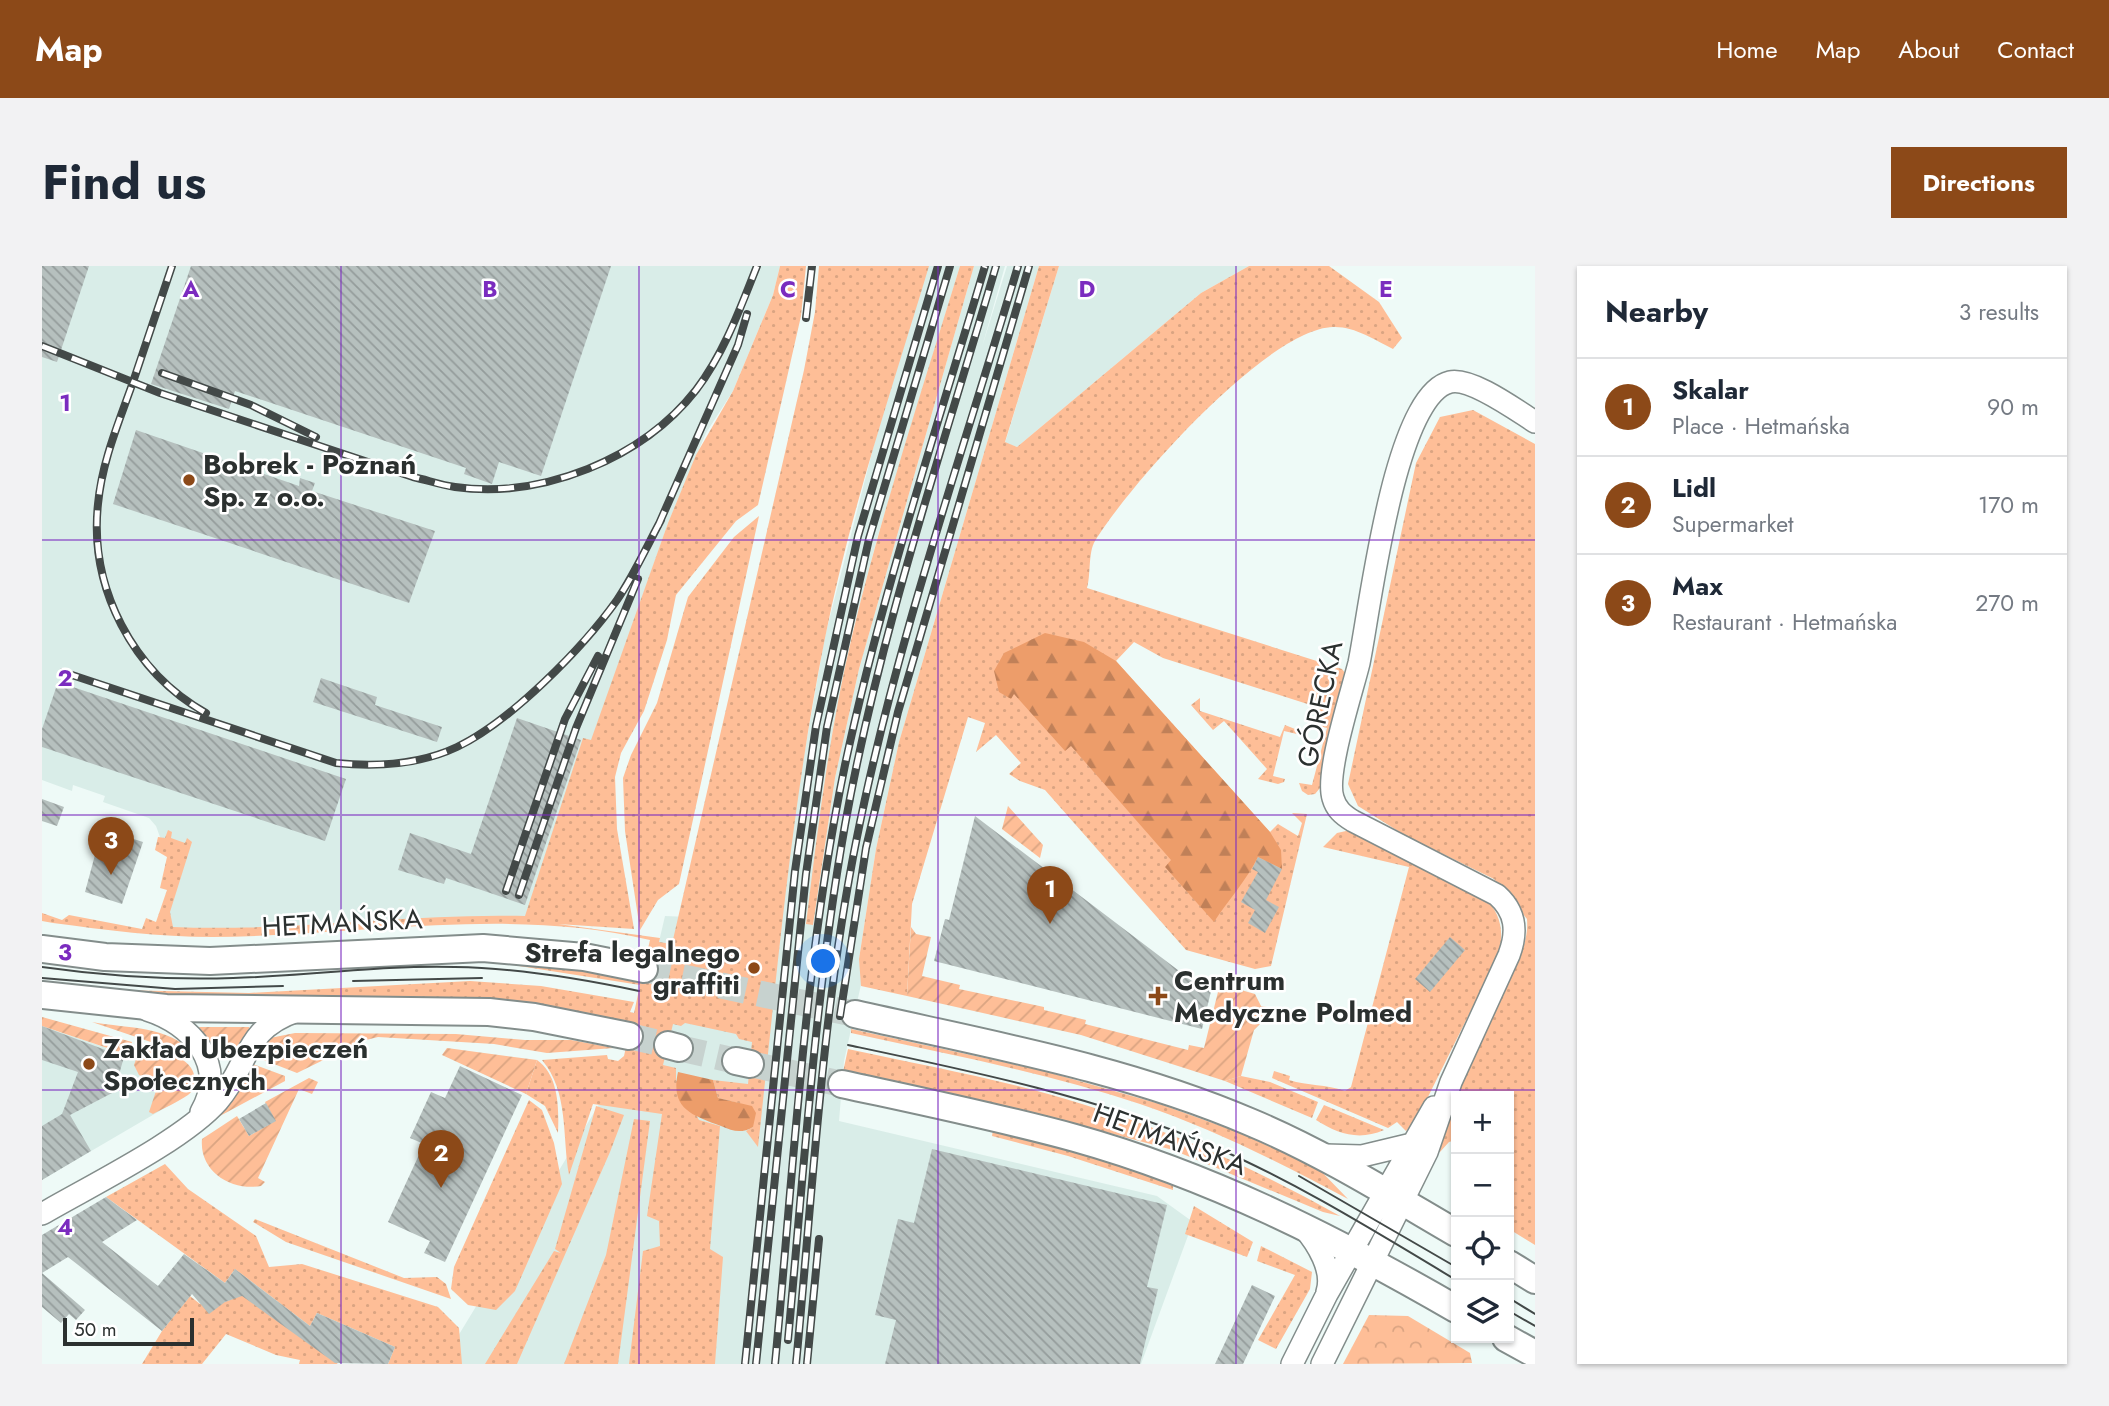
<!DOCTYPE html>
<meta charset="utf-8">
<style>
body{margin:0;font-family:Jost,sans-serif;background:#f2f2f3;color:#1f2937}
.controls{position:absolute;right:21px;bottom:21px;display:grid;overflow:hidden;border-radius:0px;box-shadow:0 2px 5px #0004}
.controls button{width:63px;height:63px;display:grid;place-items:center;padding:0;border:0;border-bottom:2px solid #e0e1e3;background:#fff;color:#1f2937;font:35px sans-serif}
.scale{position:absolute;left:21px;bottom:18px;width:131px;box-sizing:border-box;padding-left:7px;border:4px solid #2b302f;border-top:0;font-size:19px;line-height:24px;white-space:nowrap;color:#2b302f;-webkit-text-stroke:5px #fff;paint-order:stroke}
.you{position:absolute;left:782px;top:696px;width:24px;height:24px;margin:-18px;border:5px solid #fff;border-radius:50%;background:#1a73e8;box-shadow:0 0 0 10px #1a73e833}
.badge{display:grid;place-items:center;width:46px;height:46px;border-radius:50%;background:#8c4918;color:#fff;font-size:23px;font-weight:700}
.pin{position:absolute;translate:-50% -58px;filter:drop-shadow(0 2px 4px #0008)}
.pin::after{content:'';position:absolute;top:37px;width:24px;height:21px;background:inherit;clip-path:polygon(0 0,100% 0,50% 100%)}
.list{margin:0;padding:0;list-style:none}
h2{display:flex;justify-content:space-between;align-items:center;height:91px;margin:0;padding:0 28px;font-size:30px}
h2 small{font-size:23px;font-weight:400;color:#747a83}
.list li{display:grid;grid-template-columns:46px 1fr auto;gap:21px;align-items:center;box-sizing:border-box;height:98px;padding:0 28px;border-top:2px solid #e0e1e3}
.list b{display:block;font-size:26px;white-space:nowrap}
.list p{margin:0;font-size:23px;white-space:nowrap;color:#747a83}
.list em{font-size:23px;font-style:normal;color:#747a83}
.icon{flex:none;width:38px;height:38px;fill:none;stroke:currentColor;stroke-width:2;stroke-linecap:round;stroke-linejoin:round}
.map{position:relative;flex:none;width:1493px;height:1098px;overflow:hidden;border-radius:0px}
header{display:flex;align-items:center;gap:42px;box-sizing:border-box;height:98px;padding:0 35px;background:#8c4918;color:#fff}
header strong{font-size:33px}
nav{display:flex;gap:38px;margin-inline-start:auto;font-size:24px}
.intro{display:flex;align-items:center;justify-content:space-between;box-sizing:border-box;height:168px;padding:0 42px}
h1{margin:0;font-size:49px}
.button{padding:18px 32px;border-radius:0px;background:#8c4918;color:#fff;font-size:24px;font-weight:700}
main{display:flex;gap:42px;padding:0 42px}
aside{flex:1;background:#fff;border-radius:0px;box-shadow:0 2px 5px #0004}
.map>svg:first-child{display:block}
</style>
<header>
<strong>Map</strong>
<nav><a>Home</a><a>Map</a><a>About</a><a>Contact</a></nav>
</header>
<div class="intro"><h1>Find us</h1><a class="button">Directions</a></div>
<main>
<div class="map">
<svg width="1493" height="1098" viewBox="0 0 1493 1098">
<defs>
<pattern id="grass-dots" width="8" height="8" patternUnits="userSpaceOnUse" patternTransform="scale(1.75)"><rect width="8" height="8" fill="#febe97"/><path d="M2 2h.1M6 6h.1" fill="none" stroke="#daa482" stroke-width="1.8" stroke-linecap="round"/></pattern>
<pattern id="forest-firs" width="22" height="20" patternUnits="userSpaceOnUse" patternTransform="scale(1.75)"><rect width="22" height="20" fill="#ed9d6a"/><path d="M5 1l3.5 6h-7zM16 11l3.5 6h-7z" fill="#c08058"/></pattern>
<pattern id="park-crowns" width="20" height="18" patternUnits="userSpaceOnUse" patternTransform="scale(1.75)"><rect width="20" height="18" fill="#febe97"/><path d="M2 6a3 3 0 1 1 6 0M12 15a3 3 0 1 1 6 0" fill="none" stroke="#daa482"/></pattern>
<pattern id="garden-furrows" width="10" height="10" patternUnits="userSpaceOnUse" patternTransform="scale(1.75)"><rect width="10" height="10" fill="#febe97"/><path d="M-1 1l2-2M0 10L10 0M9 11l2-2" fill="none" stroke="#daa482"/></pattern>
<pattern id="building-back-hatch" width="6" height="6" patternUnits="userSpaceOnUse" patternTransform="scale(1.75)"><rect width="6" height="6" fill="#b6c0be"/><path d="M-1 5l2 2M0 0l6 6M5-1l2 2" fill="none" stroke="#949c9b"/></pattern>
</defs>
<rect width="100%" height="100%" fill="#eefaf7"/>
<path fill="#d9ede8" d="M0 0H738L731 29 691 125 664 167 626 257 488 654 419 653 123 666 134 615 114 560 107 552 61 536 63 530 31 519 30 525 0 514Z
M886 0H918L835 273 810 368 791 464 764 658H771L793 512 817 403 932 0H963L940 81 965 0H997L857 476 834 583 817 693 820 714 802 795 797 855 1115 930 1151 956 1099 1098H399L564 827 585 813 623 650 739 655 747 575 783 370 834 171Z
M1017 0H1207L1159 27 975 181 963 177Z
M0 760 153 812 151 823 145 829 3 912 0 908Z"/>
<path fill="url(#grass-dots)" d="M738 0H764L759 50 716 239 694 255 634 329 625 374 602 445 579 487 573 511 575 563 592 663 516 658 618 672 617 676 630 678 762 104 773 46 777 0H887C850 123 808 246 783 372 749 542 735 709 716 881L704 865 711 861 696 837 676 832 671 814 706 818 710 776 697 773 694 768 643 757 639 760 631 758 621 799 634 802V814L657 854 678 860 668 983 681 991 673 1098H587L601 985 618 980 617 955 605 950 620 848 551 838 527 909C520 870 527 826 500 794L565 789 566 793 576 795 582 790 589 758 435 733 163 732 78 724 207 727 428 715 499 720 592 736 588 746 592 747 598 719 477 700 474 696 557 707 598 717 608 674C467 640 318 670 170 671 117 671 64 664 11 657L0 655V647L20 654 27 649 100 663 104 652 114 656 125 624 118 622 125 591 113 584 116 571 123 572 126 564 130 566 129 572 143 577 145 572 150 576 128 646 131 661C249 666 365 647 483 650L541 472 549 474 626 257 654 189 691 125 731 29Z
M918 0H932L817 403 793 512 771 659 764 658C776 560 788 461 811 366 841 242 881 121 918 0Z
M997 0H1017L963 176 975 181 1159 27 1207 0H1287L1337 36 1360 72 1351 83C1333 74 1312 60 1291 61 1225 63 1087 219 1053 275 1046 286 1049 309 1045 322L1300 403 1306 411 1278 522 1273 528 1266 529 1260 525 1257 517 1270 519 1285 462 1273 459 1278 442 1121 392 1092 376 1074 395 1228 566 1236 558 1256 570 1260 557 1250 547 1265 548 1229 700 1213 703 1144 684 1003 524 978 515 967 508 979 497 954 469 934 486 943 457 926 451 870 638 865 730 819 720 817 693 834 583 857 476Z
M1431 144 1493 178V979L1467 963V830H1414V874L1407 876 1398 886 1393 883C1410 839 1427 795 1446 753 1460 723 1488 687 1485 653L1452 613 1364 570 1316 540 1306 518 1374 197 1398 151Z
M717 250 637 618 616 634 598 664 583 565 581 512 589 489 615 437 646 331 692 271Z
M1158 432V445L1238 471 1243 459 1253 463 1255 468 1242 465 1231 510 1243 513 1242 516 1236 518 1216 513 1225 503 1182 455 1171 464 1149 439Z
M1304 565 1314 566 1442 631C1460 648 1463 669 1455 692L1375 853 1364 865 1355 856 1346 862 1230 812 1232 805 1248 810 1247 814C1266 820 1284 818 1303 825L1309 821 1367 601 1281 581 1295 567Z
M809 763 1002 805 1118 838 1193 865 1276 902 1306 933C1239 897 1171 863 1098 838 1004 807 906 788 809 767Z
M806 783C884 800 964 814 1040 838 1131 865 1216 904 1298 950L1281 946 1131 884 1000 849 801 806Z
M495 794C517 809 517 843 516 867L503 840 484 828Z
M1199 810 1228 816 1276 836 1270 852 1183 815Z
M487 834 500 844 512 877 520 918 473 1025 454 1044 426 1039 409 1023 412 1001Z
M1282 839 1342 864C1317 875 1296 868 1274 854Z
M554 840 582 849 568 886 475 1098H443L512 985 519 987 513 983Z
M592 853 608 855 576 1098H522L564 989Z
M951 864 1087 902 1131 920V924L1026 890 950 870Z
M123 898 146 923 214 970 227 1001 260 998 396 1041 417 1062 420 1098H346L353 1081 275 1047 268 1060 193 1003 183 1017 64 931Z
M1152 940 1211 976 1205 991 1143 968Z
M213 953 362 1012 395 1011 404 1018 409 1033 244 976 211 956Z
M1219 980 1270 1006 1268 1023 1234 1083 1216 1074 1253 1009 1215 995Z
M200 1029 296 1098H257L258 1094 234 1089 184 1068 160 1098H100L120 1065 148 1030 158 1038 183 1036Z"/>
<path fill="url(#forest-firs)" d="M1003 367 1042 376 1074 395 1228 566 1239 584 1240 603 1216 591C1204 615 1187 633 1172 656L1123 601 1129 594 1029 480 1023 485 972 428 969 433 957 426 952 405 962 387Z
M636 806 671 814 676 832 710 840 714 847 711 861C699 868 691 865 679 860 650 849 628 843 636 806Z"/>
<path fill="url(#park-crowns)" d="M1327 1049 1366 1050 1428 1087 1430 1097 1301 1098Z"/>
<path fill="url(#garden-furrows)" d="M966 540 1001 579 998 592 960 563Z
M869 661 874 668 889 671 880 710 918 719 917 723 1002 741V744L1044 754 1043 758 1146 784 1147 779 1162 782 1178 718 1213 728 1219 740 1225 741 1221 755 1212 764 1199 810 1183 815 1039 769 865 730Z
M0 751 90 776 86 789 0 760Z
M50 756C88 763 125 759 153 788H144Z
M157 761H207L208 763 193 787 175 786Z
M253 767 414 768 483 774H529L572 782 505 787 452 778 336 771 320 775 255 807 214 791 228 772Z
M99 779C117 785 152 789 153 814 153 820 151 825 146 829 136 836 122 842 111 848L107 846 117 816 97 809 92 799Z
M405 782 495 794 484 828 400 789Z
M211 798 243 810V815L176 851 195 826Z
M267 812 276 816 270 828 257 823 216 912 223 916 219 920C190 925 157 906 160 873L195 850 207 870 233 855 223 836Z"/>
<path fill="url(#building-back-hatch)" d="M0 0H47L15 96 0 91Z
M149 0H569L499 210 457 196 450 218 422 208 424 202 193 125 187 143 109 118Z
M94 164 257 220 258 212 273 217 270 225 393 265 367 337 71 238Z
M279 412 335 431 333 439 400 461 395 476 271 436Z
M16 416 304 513 283 575 0 481V463Z
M475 452 539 474 483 639 404 612 402 618 356 604 368 567 429 588Z
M0 533 22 541 15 560 0 555Z
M933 550 1153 717 1170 721 1160 763 892 695 903 653 907 654Z
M60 563 101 576 80 638 43 626Z
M1216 591 1240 603 1224 634 1237 641 1223 667 1206 657 1213 644 1199 636 1216 606 1210 603Z
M1408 671 1423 684 1388 726 1373 713Z
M0 760 82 791 72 826 28 849 49 885 0 914V860L20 848 36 806 0 794Z
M418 800 480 829 403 996 382 987 388 975 346 956 382 878 368 872 389 826 403 832Z
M224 837 234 855 207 870 197 853Z
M890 883 1125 939 1105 1021 1116 1023 1098 1098H843L854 1054 833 1049 856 953 872 957Z
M64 931 95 954 60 976 116 1020 142 988 183 1017 193 1003 268 1060 275 1047 353 1081 346 1098 293 1097 200 1030 183 1036 167 1048 150 1028 120 1065 26 991 0 1007 43 1044 34 1054 27 1048 19 1057 0 1041V969Z
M1210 1019 1233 1030 1201 1098H1173Z"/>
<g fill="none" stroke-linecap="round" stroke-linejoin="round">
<path stroke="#c7d2cf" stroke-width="26" stroke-dasharray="26 13" stroke-linecap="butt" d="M602 703 813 748
M587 770 626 779
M637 782 694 795
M708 798 800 818"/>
<defs>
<path id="minor" d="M105 744C150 758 186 799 159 846
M1283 889 1320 890 1370 878
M0 948C48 920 142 874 176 835 208 798 201 763 255 745
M1261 961C1275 977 1292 1004 1285 1026
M1250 1098 1285 1028 1392 841
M1280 1098 1385 886 1409 816 1467 689C1476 665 1474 646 1455 629L1311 555C1301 549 1294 543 1291 532 1283 507 1310 426 1317 397 1328 344 1352 129 1408 116 1429 111 1474 144 1493 156"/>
<path id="major" d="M0 683 63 691 168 695 441 682 542 691 602 703
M0 729 124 742 447 746 492 751 587 770
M813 748C945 778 1082 802 1208 856 1280 886 1347 928 1414 967
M626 779 637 782
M694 795 708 798
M800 818C878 835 956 851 1033 872 1169 910 1293 973 1414 1043
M1467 998 1493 1014
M1464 1072 1493 1088"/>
</defs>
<use href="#minor" stroke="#838d8b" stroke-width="24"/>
<use href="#major" stroke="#838d8b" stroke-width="30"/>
<use href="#minor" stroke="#fff" stroke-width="21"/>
<use href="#major" stroke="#fff" stroke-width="26"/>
<path stroke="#434948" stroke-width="2" d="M0 701C63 710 127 714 191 712 265 710 339 699 413 701 476 702 536 712 597 725
M0 712 133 723 241 720
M311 715 440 712
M806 779C929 805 1051 830 1168 879 1254 916 1334 966 1414 1014
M1257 910 1414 1001
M1467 1032 1493 1048
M1467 1045 1493 1060"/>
<defs>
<path id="rail" d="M130 0C117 39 104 77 91 116 77 156 60 195 56 238 47 322 91 406 164 447
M764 52 770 0
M0 80 118 127 371 211C385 214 399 219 413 221 500 233 600 193 654 124 682 87 698 43 715 0
M120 107 209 139 274 171
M616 260 696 79 705 48
M21 406 294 497C335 501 377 499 415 481 468 456 541 382 575 334 592 309 605 280 619 254
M464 625 523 453 556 390
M477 629 534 462 596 313
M798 750 824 582 856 446 987 0
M746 1074C762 902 773 729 803 559 837 369 900 185 954 0
M703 1098 753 605 774 460 816 270 896 0
M714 1098 764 608 785 461 827 273 908 0
M733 1098C752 899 762 696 803 499 839 330 894 165 943 0
M754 1098C771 922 780 744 815 571 854 377 920 189 976 0
M765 1098 777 973"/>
</defs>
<use href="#rail" stroke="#434948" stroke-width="8"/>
<use href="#rail" stroke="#fff" stroke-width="5" stroke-dasharray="16" stroke-linecap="butt"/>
</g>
<path fill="none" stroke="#7b2cbf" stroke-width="2" stroke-opacity="0.55" d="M299 0V1098M597 0V1098M896 0V1098M1194 0V1098M0 274H1493M0 549H1493M0 824H1493"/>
<g fill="#8c4918" stroke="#fff" stroke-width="2.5">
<circle cx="147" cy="214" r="7"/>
<circle cx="712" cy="702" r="7"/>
<path d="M1112.5 719.5h7v7h7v7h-7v7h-7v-7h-7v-7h7z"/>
<circle cx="47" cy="798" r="7"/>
</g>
<g text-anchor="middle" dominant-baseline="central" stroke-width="5" stroke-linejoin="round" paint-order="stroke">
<g font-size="28" font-weight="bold" fill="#2b302f" stroke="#fff" text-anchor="start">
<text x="161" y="198">Bobrek - Poznań<tspan x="161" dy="32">Sp. z o.o.</tspan></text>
<text x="698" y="686" text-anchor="end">Strefa legalnego<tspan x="698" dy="32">graffiti</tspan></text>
<text x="1132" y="714">Centrum<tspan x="1132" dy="32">Medyczne Polmed</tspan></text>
<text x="61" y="782">Zakład Ubezpieczeń<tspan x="61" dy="32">Społecznych</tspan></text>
</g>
<g font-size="28" fill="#2b302f" stroke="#fff">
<text transform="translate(1278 438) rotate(-78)">GÓRECKA</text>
<text transform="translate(300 657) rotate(-3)">HETMAŃSKA</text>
<text transform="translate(1128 873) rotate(20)">HETMAŃSKA</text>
</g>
</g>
<g font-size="23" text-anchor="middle" font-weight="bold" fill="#7b2cbf" stroke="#fff" stroke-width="5" stroke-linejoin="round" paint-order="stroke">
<text x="149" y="31">A</text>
<text x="448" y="31">B</text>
<text x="746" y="31">C</text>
<text x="1045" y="31">D</text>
<text x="1344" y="31">E</text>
<text x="23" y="145">1</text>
<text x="23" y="420">2</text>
<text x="23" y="694">3</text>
<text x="23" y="969">4</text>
</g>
</svg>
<div class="controls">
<button>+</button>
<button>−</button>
<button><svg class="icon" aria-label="locate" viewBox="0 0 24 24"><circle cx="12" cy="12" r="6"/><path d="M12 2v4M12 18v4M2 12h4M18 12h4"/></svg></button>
<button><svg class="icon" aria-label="layers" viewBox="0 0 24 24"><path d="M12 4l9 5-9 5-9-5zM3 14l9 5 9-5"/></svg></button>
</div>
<div class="scale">50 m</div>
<div class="you"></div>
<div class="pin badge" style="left:1008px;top:658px">1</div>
<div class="pin badge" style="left:399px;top:922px">2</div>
<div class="pin badge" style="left:69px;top:609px">3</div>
</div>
<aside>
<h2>Nearby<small>3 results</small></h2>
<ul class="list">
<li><span class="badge">1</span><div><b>Skalar</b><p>Place · Hetmańska</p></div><em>90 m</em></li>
<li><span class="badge">2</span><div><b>Lidl</b><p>Supermarket</p></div><em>170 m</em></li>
<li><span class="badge">3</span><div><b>Max</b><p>Restaurant · Hetmańska</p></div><em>270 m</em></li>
</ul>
</aside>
</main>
